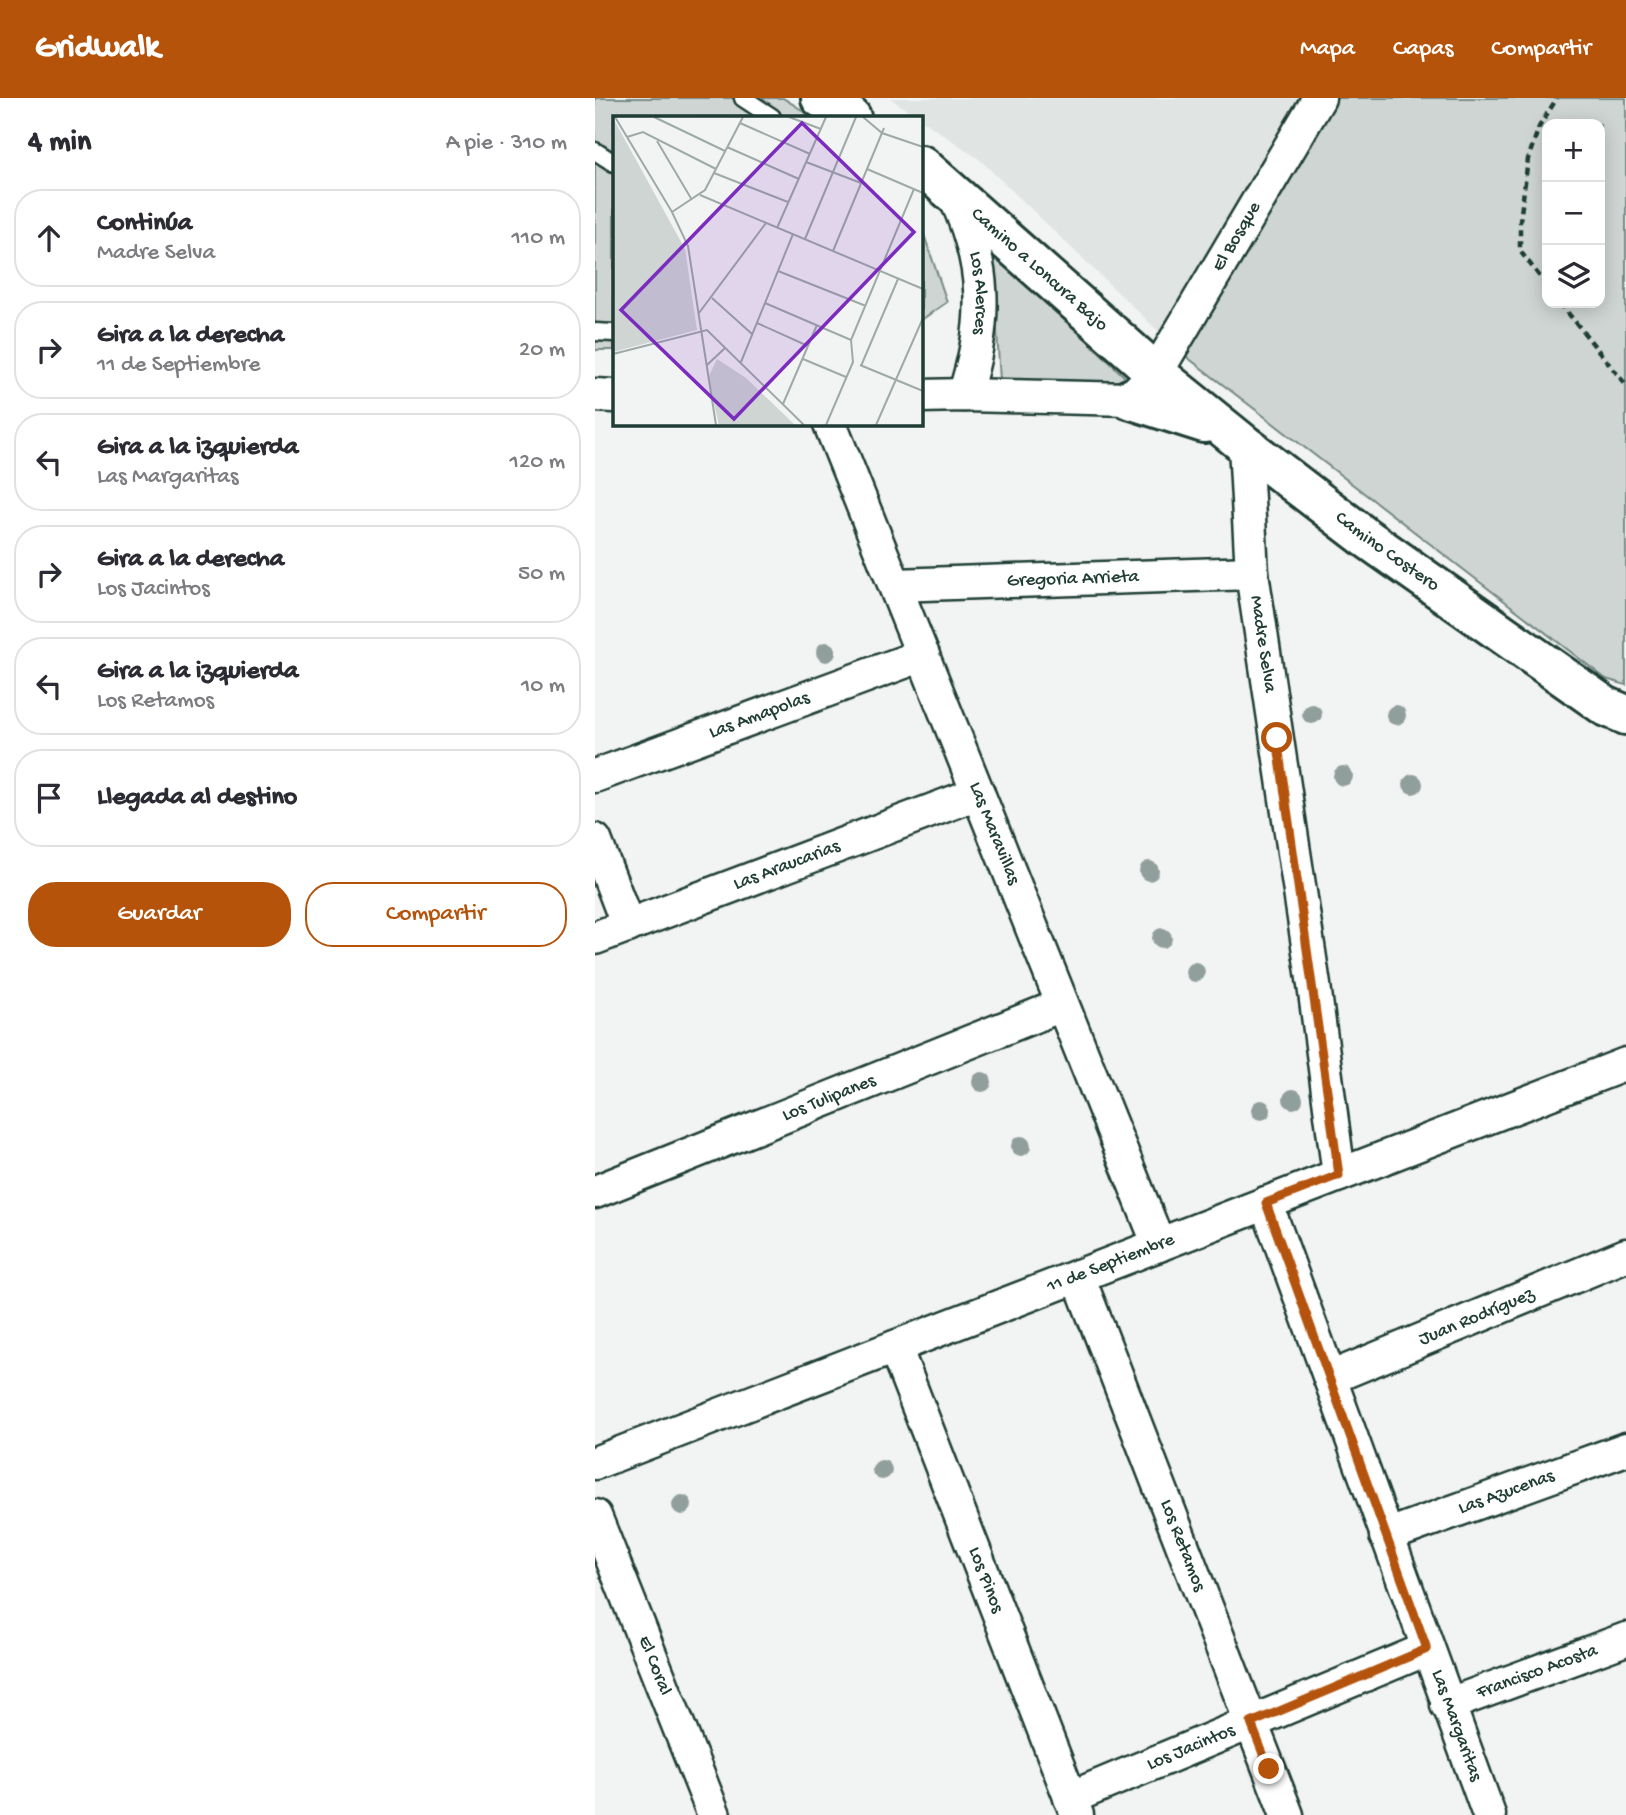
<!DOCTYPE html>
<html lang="es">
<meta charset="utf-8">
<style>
body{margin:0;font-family:"Gochi Hand",sans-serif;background:#f7f7f7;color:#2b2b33}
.controls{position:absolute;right:21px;top:21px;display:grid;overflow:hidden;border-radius:14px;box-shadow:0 4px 18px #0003}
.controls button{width:63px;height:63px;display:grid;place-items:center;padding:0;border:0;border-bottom:2px solid #e1e1e2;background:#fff;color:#2b2b33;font:35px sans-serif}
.stop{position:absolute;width:21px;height:21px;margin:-16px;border:5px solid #b45309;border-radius:50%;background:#fff}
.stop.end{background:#b45309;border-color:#fff;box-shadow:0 2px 7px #0008}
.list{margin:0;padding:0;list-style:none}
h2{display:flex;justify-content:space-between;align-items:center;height:91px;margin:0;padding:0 28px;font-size:30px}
h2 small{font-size:23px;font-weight:400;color:#7c7c81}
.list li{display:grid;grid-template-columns:46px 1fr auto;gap:21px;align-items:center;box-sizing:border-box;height:98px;margin:0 14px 14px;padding:0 14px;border:2px solid #e1e1e2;border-radius:28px}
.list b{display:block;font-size:26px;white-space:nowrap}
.list p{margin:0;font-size:23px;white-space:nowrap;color:#7c7c81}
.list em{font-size:23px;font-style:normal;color:#7c7c81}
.actions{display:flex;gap:14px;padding:21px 28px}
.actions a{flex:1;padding:16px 0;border:2px solid #b45309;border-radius:28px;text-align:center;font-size:24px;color:#b45309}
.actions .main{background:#b45309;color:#fff}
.icon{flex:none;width:38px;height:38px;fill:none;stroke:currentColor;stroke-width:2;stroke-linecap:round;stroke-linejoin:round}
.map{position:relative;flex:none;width:1031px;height:1717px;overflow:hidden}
header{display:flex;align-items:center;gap:42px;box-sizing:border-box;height:98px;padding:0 35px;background:#b45309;color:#fff}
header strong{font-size:33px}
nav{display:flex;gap:38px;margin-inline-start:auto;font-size:24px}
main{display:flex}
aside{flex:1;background:#fff}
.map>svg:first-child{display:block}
</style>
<header>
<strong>Gridwalk</strong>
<nav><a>Mapa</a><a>Capas</a><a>Compartir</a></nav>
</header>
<main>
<aside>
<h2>4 min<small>A pie · 310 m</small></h2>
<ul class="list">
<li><svg class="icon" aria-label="ahead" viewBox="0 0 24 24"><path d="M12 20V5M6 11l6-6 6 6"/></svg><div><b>Continúa</b><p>Madre Selva</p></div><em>110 m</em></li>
<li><svg class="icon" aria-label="right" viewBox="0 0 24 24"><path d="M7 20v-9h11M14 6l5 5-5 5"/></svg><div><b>Gira a la derecha</b><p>11 de Septiembre</p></div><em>20 m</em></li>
<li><svg class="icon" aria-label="left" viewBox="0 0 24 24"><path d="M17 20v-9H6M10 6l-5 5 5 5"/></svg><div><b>Gira a la izquierda</b><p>Las Margaritas</p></div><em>120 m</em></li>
<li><svg class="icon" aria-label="right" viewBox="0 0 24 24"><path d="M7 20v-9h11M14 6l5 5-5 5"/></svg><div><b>Gira a la derecha</b><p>Los Jacintos</p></div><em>50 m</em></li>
<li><svg class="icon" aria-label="left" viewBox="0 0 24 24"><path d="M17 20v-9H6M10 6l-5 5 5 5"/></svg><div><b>Gira a la izquierda</b><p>Los Retamos</p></div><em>10 m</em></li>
<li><svg class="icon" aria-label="arrive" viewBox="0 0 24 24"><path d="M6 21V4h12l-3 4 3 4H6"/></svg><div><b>Llegada al destino</b></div></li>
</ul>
<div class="actions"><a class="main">Guardar</a><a>Compartir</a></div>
</aside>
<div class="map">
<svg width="1031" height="1717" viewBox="0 0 1031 1717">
<rect width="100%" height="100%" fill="#f2f3f3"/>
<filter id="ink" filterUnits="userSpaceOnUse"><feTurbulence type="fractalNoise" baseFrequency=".0143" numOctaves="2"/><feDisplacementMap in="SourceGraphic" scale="14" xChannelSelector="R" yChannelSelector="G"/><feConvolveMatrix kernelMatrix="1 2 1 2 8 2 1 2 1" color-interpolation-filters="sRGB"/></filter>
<g filter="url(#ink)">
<path fill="#e0e4e3" d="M295 0H736L584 253 384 61Z"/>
<path fill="#ced5d3" stroke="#768984" stroke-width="2" fill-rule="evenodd" d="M0 0H188L218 19H19V252H0Z
M736 0H1031V587L1011 581 584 253ZM952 26H1005V205H952Z
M326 128 352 204 326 222Z
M397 149 534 283H405Z"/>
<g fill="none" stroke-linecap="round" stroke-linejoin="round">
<defs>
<path id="service" d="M148 0 177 19
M0 53 19 65
M0 234 19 235"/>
<g id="minor">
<path id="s1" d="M359 97C392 166 393 225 369 297"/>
<path d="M0 297 19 298"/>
<path id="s2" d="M326 298 369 297 534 301 561 275 724 0"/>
<path id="s3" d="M235 326 564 1147"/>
<path id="s4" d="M650 347 657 475 719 887 744 1077"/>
<path id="s5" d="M300 487 657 475"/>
<path id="s6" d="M0 678 328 557"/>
<path d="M0 742 33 828"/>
<path id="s7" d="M0 840 383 695"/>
<path id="s8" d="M0 1094 467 907"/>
<path id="s9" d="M671 1105 894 1717"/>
<path id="s10" d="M483 1178 692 1717"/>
<path id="s11" d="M300 1249 482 1717"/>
<path id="s12" d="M735 1280 1031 1157"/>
<path id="s13" d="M0 1365 1031 966"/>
<path id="s14" d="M0 1418 119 1717"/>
<path id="s15" d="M791 1438 1031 1351"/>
<path id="s16" d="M852 1607 1031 1541"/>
<path id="s17" d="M475 1700 832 1551"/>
</g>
<g id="secondary">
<path d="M226 0 256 19"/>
<path id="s18" d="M326 67 561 275 650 347 770 439 1010 608 1031 617"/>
<path d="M534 301 609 325"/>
</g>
</defs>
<use href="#service" stroke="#1f3d34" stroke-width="21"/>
<use href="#minor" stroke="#1f3d34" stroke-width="37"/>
<use href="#secondary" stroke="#1f3d34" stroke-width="44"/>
<path stroke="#1f3d34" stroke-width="4.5" stroke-dasharray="7 5" stroke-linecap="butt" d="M952 188 925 153V123L933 61 944 29 962 0
M965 205 1031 287"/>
<use href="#service" stroke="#fff" stroke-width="16"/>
<use href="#minor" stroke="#fff" stroke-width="32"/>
<use href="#secondary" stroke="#fff" stroke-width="38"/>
</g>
<g fill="#919f9c">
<circle cx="231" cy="554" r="10"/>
<circle cx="717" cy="616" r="10"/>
<circle cx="801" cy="617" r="10"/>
<circle cx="748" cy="678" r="10"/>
<circle cx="818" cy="686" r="10"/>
<circle cx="554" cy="773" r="10"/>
<circle cx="567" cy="840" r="10"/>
<circle cx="600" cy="874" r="10"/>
<circle cx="387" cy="984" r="10"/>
<circle cx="698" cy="1001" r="10"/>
<circle cx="666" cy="1012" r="10"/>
<circle cx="426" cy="1048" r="10"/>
<circle cx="287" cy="1372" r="10"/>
<circle cx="87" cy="1407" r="10"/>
</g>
</g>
<g fill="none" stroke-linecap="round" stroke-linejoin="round" filter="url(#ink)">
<path stroke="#b45309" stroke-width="9" d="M674 1671 656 1625 832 1551 671 1105 744 1077 682 640"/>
</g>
<g text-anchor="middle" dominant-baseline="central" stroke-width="7" stroke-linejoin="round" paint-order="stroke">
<g font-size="19" fill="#1f3d34" stroke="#fff">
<text stroke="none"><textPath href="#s2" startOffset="404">El Bosque</textPath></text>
<text stroke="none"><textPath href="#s18" startOffset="158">Camino a Loncura Bajo</textPath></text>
<text stroke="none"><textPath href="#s1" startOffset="102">Los Alerces</textPath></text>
<text stroke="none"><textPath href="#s18" startOffset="606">Camino Costero</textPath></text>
<text stroke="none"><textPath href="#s5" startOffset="178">Gregoria Arrieta</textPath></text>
<text stroke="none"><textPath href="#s4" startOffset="200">Madre Selva</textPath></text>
<text stroke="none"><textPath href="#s6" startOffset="175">Las Amapolas</textPath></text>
<text stroke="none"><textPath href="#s3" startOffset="441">Las Maravillas</textPath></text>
<text stroke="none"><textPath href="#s7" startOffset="205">Las Araucarias</textPath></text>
<text stroke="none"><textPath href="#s8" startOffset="252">Los Tulipanes</textPath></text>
<text stroke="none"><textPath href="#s13" startOffset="553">11 de Septiembre</textPath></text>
<text stroke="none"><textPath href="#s12" startOffset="159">Juan Rodríguez</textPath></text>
<text stroke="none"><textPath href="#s15" startOffset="128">Las Azucenas</textPath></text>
<text stroke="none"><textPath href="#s10" startOffset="289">Los Retamos</textPath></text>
<text stroke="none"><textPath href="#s11" startOffset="250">Los Pinos</textPath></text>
<text stroke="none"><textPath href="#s14" startOffset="161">El Coral</textPath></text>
<text stroke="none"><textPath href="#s16" startOffset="96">Francisco Acosta</textPath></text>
<text stroke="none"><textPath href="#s9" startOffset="556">Las Margaritas</textPath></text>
<text stroke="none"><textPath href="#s17" startOffset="131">Los Jacintos</textPath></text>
</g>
</g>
<g transform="translate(18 18)">
<rect width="310" height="310" fill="#f2f3f3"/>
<path d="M0 2 72 133 84 214 0 236ZM104 243 133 262 182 309H106L95 262Z" fill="#ced5d3"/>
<path fill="none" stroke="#9eaaa7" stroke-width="2" d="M2 1 59 96 75 130 103 309M41 1 112 35M176 1 208 13M250 1 269 17 310 31M127 7 197 38M14 21 30 16 103 53M44 25 79 84M114 31 186 63M193 46 248 67M254 53 310 77M101 57 175 86M87 79 310 173M59 96 92 74 130 1M164 112 213 1M192 123 243 1M220 135 271 12M165 155 253 190M99 182 139 218M152 187 238 224M86 197 153 107M144 207 195 230M0 238 94 214 191 309M190 243 233 261M128 246 180 118M94 249 112 232M247 249 310 275M248 250 285 163M170 288 204 209M213 309 240 246 238 224 301 73M263 309 310 202"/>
<path fill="#7b2cbf" fill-opacity="0.15" stroke="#7b2cbf" stroke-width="3.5" d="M189 7 301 116 121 303 8 194Z"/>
<rect width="310" height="310" fill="none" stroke="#1f3d34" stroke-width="3.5"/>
</g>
</svg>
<div class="controls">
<button>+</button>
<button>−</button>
<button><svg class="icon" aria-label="layers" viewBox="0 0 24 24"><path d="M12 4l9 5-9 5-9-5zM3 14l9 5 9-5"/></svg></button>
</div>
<div class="stop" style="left:682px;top:640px"></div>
<div class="stop end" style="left:674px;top:1671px"></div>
</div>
</main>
